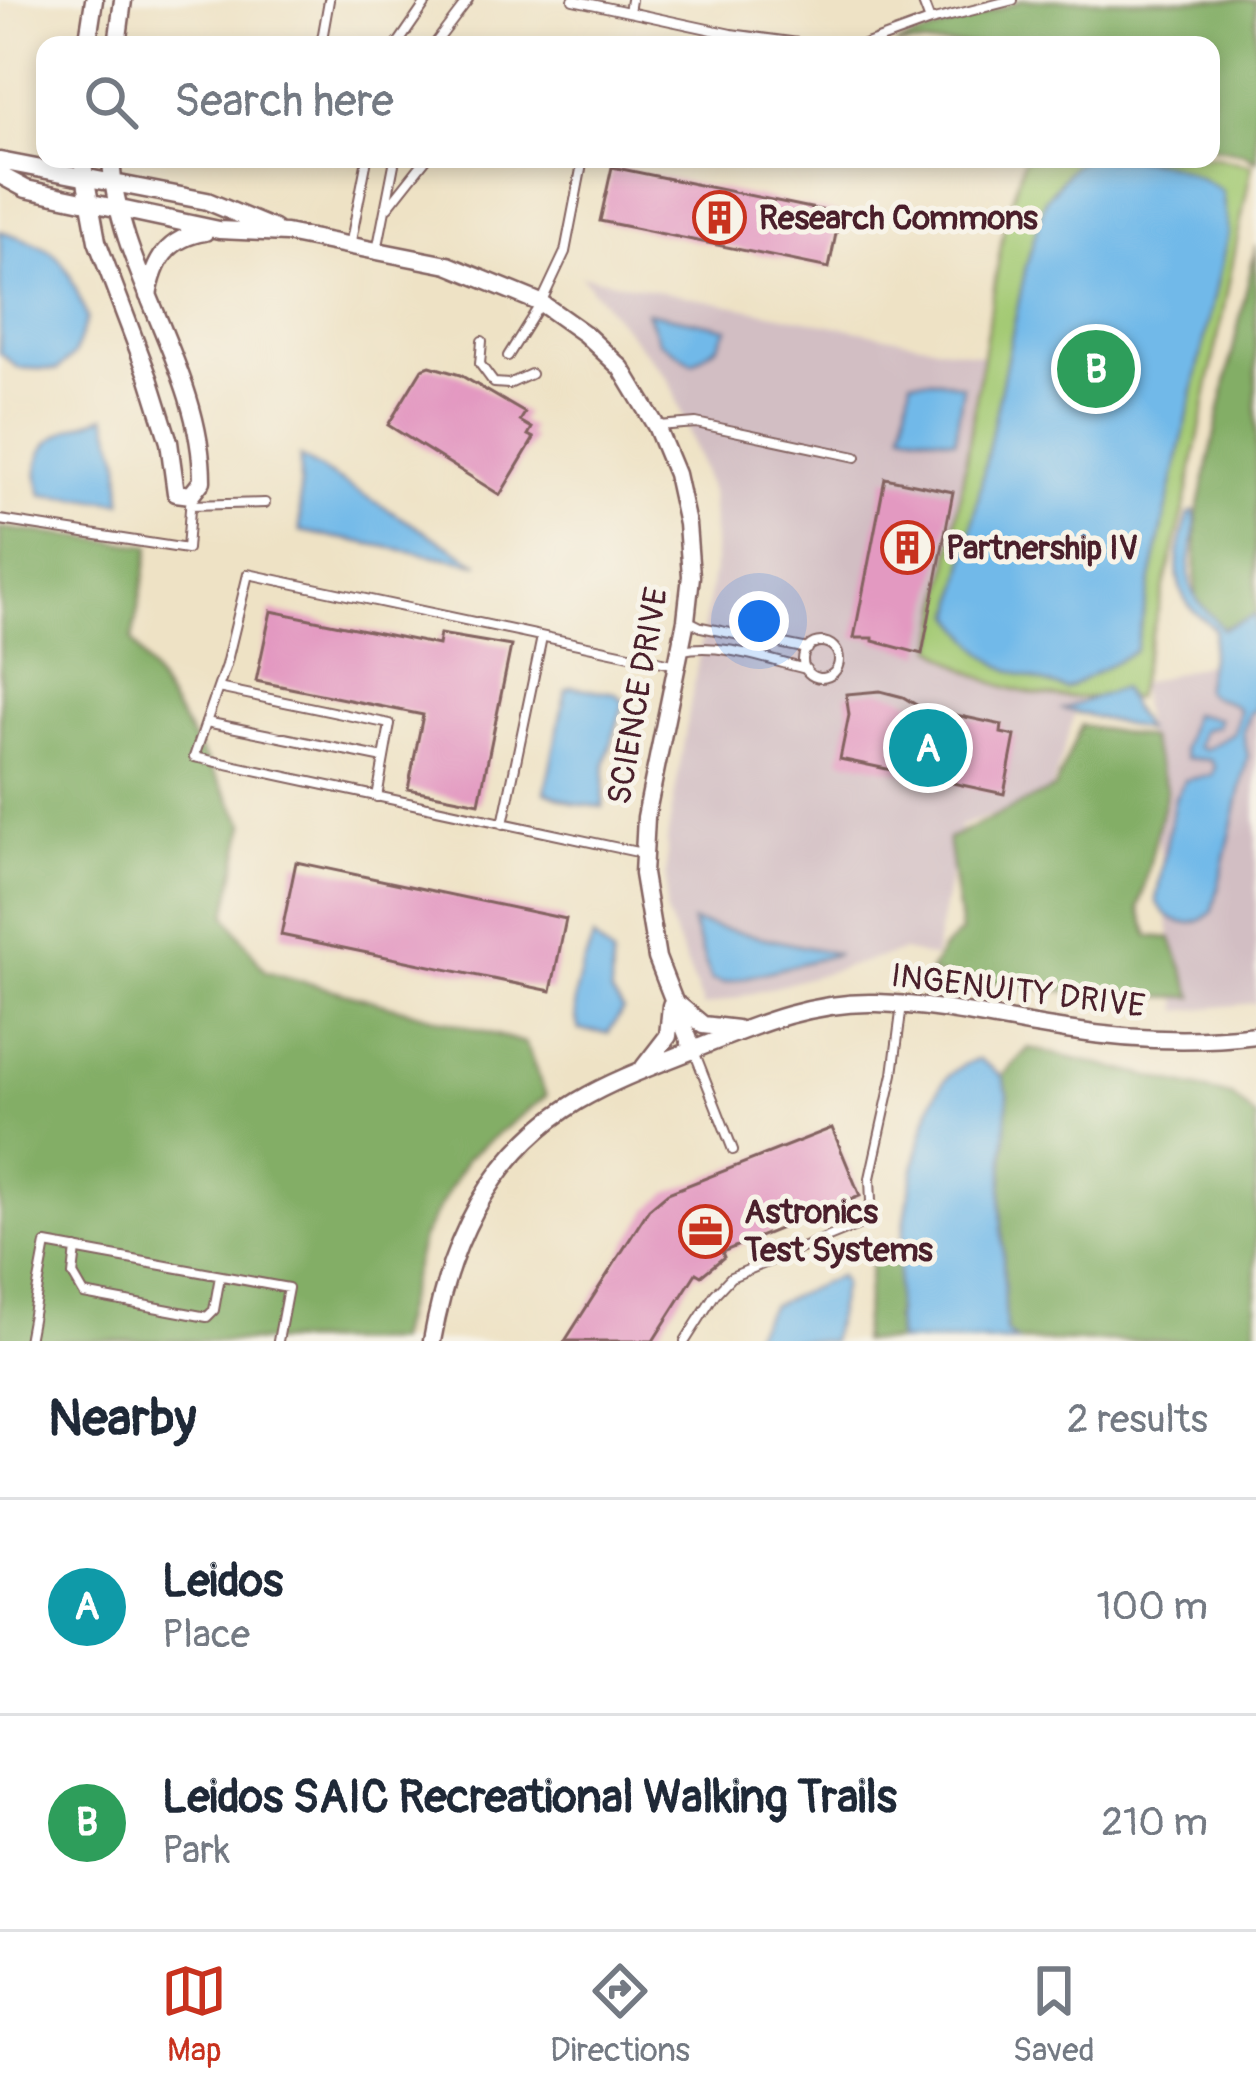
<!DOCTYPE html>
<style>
body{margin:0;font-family:Pangolin,sans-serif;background:#f6f6f7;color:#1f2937}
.you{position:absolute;left:759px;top:621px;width:42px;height:42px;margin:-30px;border:9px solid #fff;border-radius:50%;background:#1a73e8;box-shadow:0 0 0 18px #1a73e833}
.badge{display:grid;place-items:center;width:78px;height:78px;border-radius:50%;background:#c8321e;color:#fff;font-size:39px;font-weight:700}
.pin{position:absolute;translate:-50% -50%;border:6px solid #fff;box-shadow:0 3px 12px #0006}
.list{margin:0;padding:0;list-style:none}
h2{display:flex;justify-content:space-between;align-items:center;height:156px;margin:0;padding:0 48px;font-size:51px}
h2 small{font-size:39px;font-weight:400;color:#747a83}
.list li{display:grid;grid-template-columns:78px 1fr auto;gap:36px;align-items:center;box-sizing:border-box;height:216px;padding:0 48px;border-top:3px solid #e0e1e3}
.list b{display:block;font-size:45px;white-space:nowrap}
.list p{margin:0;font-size:39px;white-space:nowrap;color:#747a83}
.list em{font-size:39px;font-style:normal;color:#747a83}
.icon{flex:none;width:66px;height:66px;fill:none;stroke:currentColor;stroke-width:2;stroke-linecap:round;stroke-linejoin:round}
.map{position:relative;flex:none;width:1256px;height:1341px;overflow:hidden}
.search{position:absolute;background:#fff;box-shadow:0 6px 18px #0003;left:36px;right:36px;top:36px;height:132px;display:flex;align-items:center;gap:30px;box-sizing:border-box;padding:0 42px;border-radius:24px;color:#747a83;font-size:45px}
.sheet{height:588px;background:#fff}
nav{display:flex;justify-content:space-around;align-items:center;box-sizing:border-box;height:168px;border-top:3px solid #e0e1e3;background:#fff;font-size:33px;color:#747a83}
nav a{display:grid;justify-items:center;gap:6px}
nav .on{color:#c8321e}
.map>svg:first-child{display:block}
</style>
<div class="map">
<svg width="1256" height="1341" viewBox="0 0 1256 1341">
<rect width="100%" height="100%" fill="#f7f3e8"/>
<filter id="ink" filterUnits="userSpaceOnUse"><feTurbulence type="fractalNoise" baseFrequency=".00833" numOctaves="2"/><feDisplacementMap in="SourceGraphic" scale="24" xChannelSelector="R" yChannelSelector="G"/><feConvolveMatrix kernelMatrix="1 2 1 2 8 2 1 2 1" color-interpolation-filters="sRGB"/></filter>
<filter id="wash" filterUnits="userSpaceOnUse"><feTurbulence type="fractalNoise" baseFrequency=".004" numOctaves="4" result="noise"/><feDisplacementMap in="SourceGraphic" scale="48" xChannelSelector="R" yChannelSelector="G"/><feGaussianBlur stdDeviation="2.7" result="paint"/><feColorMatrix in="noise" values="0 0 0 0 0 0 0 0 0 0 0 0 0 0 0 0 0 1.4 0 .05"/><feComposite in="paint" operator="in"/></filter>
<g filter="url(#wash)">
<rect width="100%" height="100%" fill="#eee2c5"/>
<path fill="#d2bec3" d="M580 275 1012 361 1081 692 1050 795 960 826 934 958 903 951 704 1007 666 913 667 839 715 562 711 492 669 380Z
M1256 649V1003L1179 1011 1139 684Z"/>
<path fill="#a4ca75" stroke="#777450" stroke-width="3" d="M1211 156 1252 165 1184 510 1135 698C1057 698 999 701 935 648L1004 227 1024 159Z"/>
<path fill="#83ae66" stroke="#666648" stroke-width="3" d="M1023 0H1256V161L1244 153 1211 147V45H895Z
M1256 245V616L1221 629 1195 597 1197 515Z
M0 528 150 546 132 640 245 824 226 915 265 971 525 1043 546 1096 467 1158 422 1238 396 1341H0Z
M1081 725 1149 738 1167 790 1139 909 1149 936 1171 938 1194 997 1104 996 929 974 942 950 961 932 948 839 1055 788Z
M1029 1048 1232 1096 1256 1118V1341H1017L1006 1332 1001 1207 1008 1093 1002 1076Z
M901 1250 895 1320 898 1341H861L872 1257Z"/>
<path fill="#71b9e9" stroke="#5e6c8a" stroke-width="3" d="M1088 159C1149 159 1169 157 1222 191L1228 234 1135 651 1066 689C1005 670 990 670 954 615L1026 266 1045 200 1074 164Z
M0 231C65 251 63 256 87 318L74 355 57 370 18 368 0 353Z
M647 312 728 328 717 346 693 363 659 341Z
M911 380H940L963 386 955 440 903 431Z
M106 416 120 459 122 502 42 495C24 440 62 432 106 416Z
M300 457 479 564 300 531Z
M1194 511C1200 536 1183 564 1192 590 1198 607 1213 614 1222 629L1256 615V710L1249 713 1243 732 1248 756 1213 911C1194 932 1166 924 1156 900L1175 798 1185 780 1212 775 1215 767 1210 760 1186 758 1183 751 1192 714 1219 719 1217 726 1202 730 1198 747 1205 750 1234 733 1239 710C1230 698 1213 702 1204 690L1215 630C1209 622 1200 617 1193 610 1168 582 1178 546 1189 514Z
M572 687 615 693 624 702 605 764 603 807 575 804 545 792 566 690Z
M1121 688 1145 730 1063 709Z
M692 922 838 954 724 983 711 980Z
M593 938 612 956 611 993 623 1010 608 1033 579 1030C568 995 582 971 593 938Z
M979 1059 1002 1076 1008 1093 1001 1207 1006 1332 1017 1341H898C890 1288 913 1152 933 1101 941 1080 957 1065 979 1059Z
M839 1276 843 1283 831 1341H748L771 1306Z"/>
<g id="blocks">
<path fill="#e399c1" d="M612 167 840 214 829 268 600 221Z
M430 366 460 375 525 413 520 421 532 428 528 435 534 438 500 495 388 425 422 369Z
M885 478 953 492 922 654 873 641V638H854Z
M271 611 438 645 440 634 511 646 479 803 408 789 423 715 256 681Z
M880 691 903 697 933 715V710L1002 725 1001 733 1015 736 1004 794 840 759 849 715 846 694Z
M296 862 566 919 551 991 281 935Z
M832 1128 860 1196 722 1252 724 1257 701 1276 696 1273 653 1341H565L649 1209 668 1193Z"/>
</g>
</g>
<g filter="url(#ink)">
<use href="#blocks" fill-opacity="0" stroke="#836361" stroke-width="3"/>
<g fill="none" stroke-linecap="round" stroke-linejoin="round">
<defs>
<path id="lane" d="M573 0 731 34 813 45
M922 0 930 21
M629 12 631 0
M321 45 329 0
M397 45 428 0
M434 45 468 0
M864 45 930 21 1013 0
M388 207 426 159
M350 246 367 159
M377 251 395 159
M482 341 480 364 494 383 509 384 531 374
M508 356 541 303 565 252 583 159
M658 426 696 423 856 457
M190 505 265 503
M0 520 187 549 191 496
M687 620 701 627 808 649
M803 660a18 18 0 1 1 36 0a18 18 0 1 1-36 0Z
M682 650C721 642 768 660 806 669
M206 722 384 758 390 724 218 688
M377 797 384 758
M503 824 542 637
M642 853 194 757 226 665 248 574 677 665
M694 1051 733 1150
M76 1249 73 1275 84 1294 207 1317 214 1310 220 1276
M28 1341 46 1244 288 1288 278 1341
M685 1341 715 1294 731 1277 858 1225 866 1215 871 1202 870 1178 893 1074 902 1005"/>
<path id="street" d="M87 45 94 0
M117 45 123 0
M82 159 97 241 149 378 169 442 176 493 191 495 202 481C202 370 117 271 111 159
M0 161 207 201 274 229
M0 175 26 189 219 230 286 233 448 265 541 303 585 334 621 368 656 426 676 474 687 524 691 576 686 620 646 817 643 874 657 958 693 1050
M148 296C154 261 167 238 205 232
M680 1006 703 1025 737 1029
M644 1067 668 1036 671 1005
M432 1341C449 1244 490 1154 578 1101 617 1078 661 1063 703 1046 760 1023 815 1001 877 1003 941 1005 1003 1021 1066 1030 1129 1040 1192 1043 1256 1035"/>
</defs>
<use href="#lane" stroke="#836361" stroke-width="12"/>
<use href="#street" stroke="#836361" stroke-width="21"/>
<use href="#lane" stroke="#fff" stroke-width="8"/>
<use href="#street" stroke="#fff" stroke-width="16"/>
</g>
</g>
<defs>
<symbol id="building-ring" viewBox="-11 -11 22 22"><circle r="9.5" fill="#f7f3e8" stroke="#c8321e" stroke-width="1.5"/><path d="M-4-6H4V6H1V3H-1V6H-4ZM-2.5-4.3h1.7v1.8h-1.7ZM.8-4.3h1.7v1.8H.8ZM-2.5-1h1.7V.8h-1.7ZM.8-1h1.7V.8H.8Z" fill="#c8321e"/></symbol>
<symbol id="office-ring" viewBox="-11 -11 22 22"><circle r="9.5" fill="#f7f3e8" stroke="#c8321e" stroke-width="1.5"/><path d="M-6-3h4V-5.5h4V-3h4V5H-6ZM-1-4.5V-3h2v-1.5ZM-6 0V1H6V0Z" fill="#c8321e"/></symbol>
</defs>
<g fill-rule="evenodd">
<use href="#building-ring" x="690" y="188" width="59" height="59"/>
<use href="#building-ring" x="878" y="518" width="59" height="59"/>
<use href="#office-ring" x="676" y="1202" width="59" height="59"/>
</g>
<g text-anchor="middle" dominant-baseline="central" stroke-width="10" stroke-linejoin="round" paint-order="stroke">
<g font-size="33" font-weight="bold" fill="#4a1f2b" stroke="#f7f3e8" text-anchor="start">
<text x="759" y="218">Research Commons</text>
<text x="946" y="548">Partnership IV</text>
<text x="744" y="1212">Astronics<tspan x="744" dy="38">Test Systems</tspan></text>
</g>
<g font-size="33" fill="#4a1f2b" stroke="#f7f3e8">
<text transform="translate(638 696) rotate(-80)">SCIENCE DRIVE</text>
<text transform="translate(1018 991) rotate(7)">INGENUITY DRIVE</text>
</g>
</g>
</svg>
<div class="you"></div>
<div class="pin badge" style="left:928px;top:748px;background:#0f9aa8">A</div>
<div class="pin badge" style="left:1096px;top:369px;background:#2e9e5b">B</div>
<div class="search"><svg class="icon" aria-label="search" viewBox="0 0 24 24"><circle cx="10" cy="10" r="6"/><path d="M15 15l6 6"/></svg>Search here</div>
</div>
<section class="sheet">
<h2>Nearby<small>2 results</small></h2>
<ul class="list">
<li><span class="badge" style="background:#0f9aa8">A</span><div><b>Leidos</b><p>Place</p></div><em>100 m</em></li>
<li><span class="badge" style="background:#2e9e5b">B</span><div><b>Leidos SAIC Recreational Walking Trails</b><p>Park</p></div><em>210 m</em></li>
</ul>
</section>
<nav>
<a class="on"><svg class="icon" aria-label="map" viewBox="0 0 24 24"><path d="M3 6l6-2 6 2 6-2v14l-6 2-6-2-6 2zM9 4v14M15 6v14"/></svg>Map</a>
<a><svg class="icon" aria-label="directions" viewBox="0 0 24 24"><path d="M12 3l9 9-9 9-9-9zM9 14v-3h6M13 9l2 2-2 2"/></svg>Directions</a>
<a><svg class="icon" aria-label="saved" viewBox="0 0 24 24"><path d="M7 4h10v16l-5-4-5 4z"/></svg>Saved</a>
</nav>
